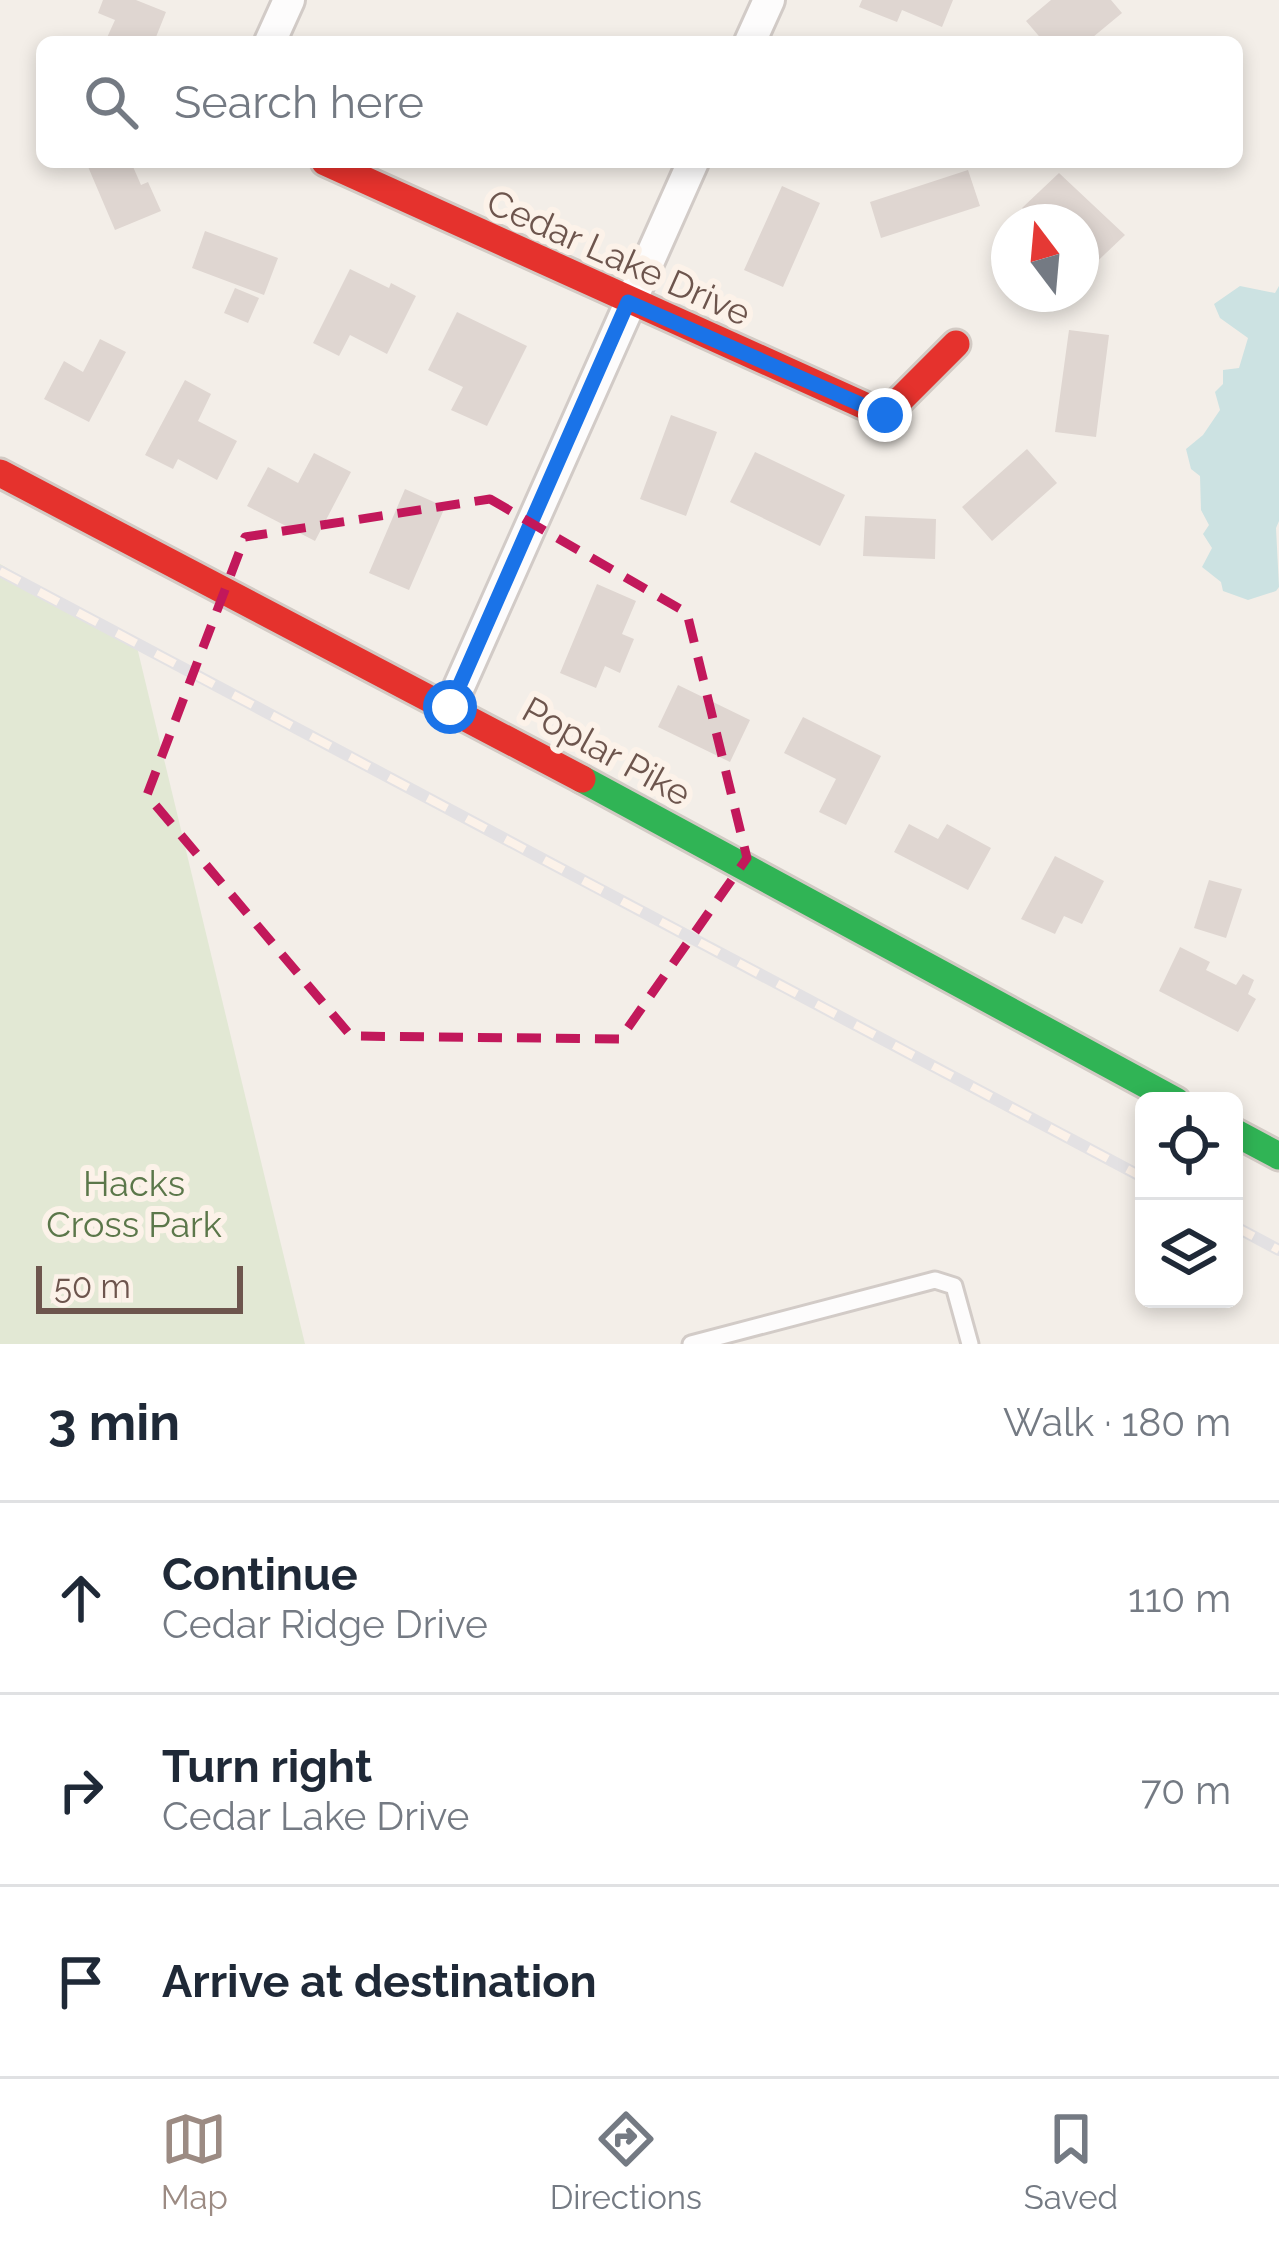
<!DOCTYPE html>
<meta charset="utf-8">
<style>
body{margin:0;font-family:Raleway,sans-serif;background:#f2f2f3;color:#1f2937}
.controls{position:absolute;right:36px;bottom:36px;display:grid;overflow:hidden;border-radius:18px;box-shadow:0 6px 18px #0003}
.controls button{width:108px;height:108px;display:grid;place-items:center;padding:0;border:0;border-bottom:3px solid #e0e1e3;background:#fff;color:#1f2937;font:60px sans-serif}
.compass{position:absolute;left:991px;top:204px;width:108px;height:108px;border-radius:50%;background:#fff;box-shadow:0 6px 18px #0003;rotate:344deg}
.scale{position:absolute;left:36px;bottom:30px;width:207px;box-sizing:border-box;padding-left:12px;border:6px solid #6d554d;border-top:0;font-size:33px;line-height:42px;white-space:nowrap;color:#6d554d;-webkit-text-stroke:9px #fcf2e9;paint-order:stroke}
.stop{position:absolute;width:36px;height:36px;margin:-27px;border:9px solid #1a73e8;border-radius:50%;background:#fff}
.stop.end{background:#1a73e8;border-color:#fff;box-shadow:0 3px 12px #0008}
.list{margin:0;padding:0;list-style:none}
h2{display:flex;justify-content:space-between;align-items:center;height:156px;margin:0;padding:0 48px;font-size:51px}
h2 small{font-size:39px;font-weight:400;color:#747a83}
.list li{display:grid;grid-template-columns:78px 1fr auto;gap:36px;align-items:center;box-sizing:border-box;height:192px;padding:0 48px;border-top:3px solid #e0e1e3}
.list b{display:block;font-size:45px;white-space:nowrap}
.list p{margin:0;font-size:39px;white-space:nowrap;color:#747a83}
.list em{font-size:39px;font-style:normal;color:#747a83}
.icon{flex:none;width:66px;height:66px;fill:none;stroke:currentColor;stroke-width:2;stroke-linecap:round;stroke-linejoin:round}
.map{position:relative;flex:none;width:1279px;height:1344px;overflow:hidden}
.search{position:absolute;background:#fff;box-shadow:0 6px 18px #0003;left:36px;right:36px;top:36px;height:132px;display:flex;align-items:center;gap:30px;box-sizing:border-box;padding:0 42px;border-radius:18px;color:#747a83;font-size:45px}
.sheet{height:732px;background:#fff}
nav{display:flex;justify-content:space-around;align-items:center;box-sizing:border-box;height:168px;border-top:3px solid #e0e1e3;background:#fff;font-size:33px;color:#747a83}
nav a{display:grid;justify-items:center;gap:6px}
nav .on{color:#9c8b83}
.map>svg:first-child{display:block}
</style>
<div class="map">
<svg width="1279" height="1344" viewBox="0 0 1279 1344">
<rect width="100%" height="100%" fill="#f3eee8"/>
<path fill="#e2e8d4" d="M0 564 136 643 305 1344H0Z"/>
<path fill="#cce2e2" d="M1240 286 1275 293 1279 286V521L1276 528 1279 587 1276 591 1248 600 1223 591 1221 582 1202 567 1212 548 1203 534 1209 525 1201 510 1200 476 1191 469 1186 449 1203 435 1220 410 1215 392 1223 384V370L1239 368 1248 338 1220 318 1214 304Z"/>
<path fill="#dfd6d1" d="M103 0H136L166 12 154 42H105L115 20 98 13Z
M862 0H953L942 27 902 10 897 22 859 7Z
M1051 0H1111L1122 13 1087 42H1044L1026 21Z
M86 162H131L141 185 148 182 161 211 115 230Z
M968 170 980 206 881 238 870 202Z
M1059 173 1125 235 1085 273 1081 270V222H1035L1022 208Z
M782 186 820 203 783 287 744 270Z
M205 231 278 258 264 295 192 268Z
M350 269 389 288 391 283 416 296 387 354 350 335 339 356 313 343Z
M235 288 259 298 248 323 224 313Z
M457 312 527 346 487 426 451 410 463 387 428 370Z
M1069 330 1109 335 1096 437 1055 432Z
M100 339 126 352 89 422 44 399 64 361 83 372Z
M185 380 211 394 198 421 237 441 217 480 178 459 173 469 145 455Z
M671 415 717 432 686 516 640 499Z
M1027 449 1057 483 992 541 962 507Z
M755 452 845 495 820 546 730 502Z
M314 453 351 472 315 541 247 506 268 467 298 483Z
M405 489 445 507 409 590 369 573Z
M865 516 936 519 935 559 863 556Z
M597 584 636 601 622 634 634 639 620 673 605 666 596 688 560 673Z
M678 685 750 720 730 762 658 727Z
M803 717 881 756 846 825 819 812 836 779 784 753Z
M909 824 938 839 947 824 991 848 968 890 894 852Z
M1055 856 1104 881 1082 924 1064 916 1055 934 1021 919Z
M1209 880 1242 889 1226 938 1194 928Z
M1180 947 1210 962 1206 970 1236 985 1243 974 1254 980 1248 994 1256 999 1238 1032 1159 991Z"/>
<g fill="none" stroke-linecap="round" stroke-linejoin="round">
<defs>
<path id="lane" d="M691 1344 935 1280 954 1286 970 1344"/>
<path id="street" d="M270 42 289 0
M750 42 769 0
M450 707 693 162"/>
<path id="fast" d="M582 779 1176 1101
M1234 1132 1279 1156"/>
<path id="jam" d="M325 162 885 415 956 344
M0 473 582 779"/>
</defs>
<use href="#lane" stroke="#d2cbc7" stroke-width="21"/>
<use href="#street" stroke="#d2cbc7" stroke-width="36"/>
<use href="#fast" stroke="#d2cac4" stroke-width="33"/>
<use href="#jam" stroke="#d2cac4" stroke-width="33"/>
<use href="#lane" stroke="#fdfcfc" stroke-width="15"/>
<use href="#street" stroke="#fdfcfc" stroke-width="30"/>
<use href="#fast" stroke="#30b455" stroke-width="27"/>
<use href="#jam" stroke="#e5322d" stroke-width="27"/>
<defs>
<path id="rail" d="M0 571 1144 1178
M1234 1226 1279 1250"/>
</defs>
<use href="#rail" stroke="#e3e1e3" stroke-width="12"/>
<use href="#rail" stroke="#fcf2e9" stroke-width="8" stroke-dasharray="22" stroke-linecap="butt"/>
</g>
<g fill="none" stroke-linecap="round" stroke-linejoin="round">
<path stroke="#1a73e8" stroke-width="15" d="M450 707 628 302 885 415"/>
</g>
<path fill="none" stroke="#c2185b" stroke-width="9" stroke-dasharray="24 15" stroke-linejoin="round" d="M490 499 687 613 747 858 620 1039 351 1036 147 795 245 537Z"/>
<g text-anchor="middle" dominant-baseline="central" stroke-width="12" stroke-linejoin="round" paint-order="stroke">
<g font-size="36" fill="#6d554d" stroke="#fcf2e9">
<text transform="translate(619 257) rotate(24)">Cedar Lake Drive</text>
<text transform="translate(607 751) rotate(29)">Poplar Pike</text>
</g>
<g font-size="36" fill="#5b774a" stroke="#fcf2e9">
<text x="134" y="1183">Hacks<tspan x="134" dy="41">Cross Park</tspan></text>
</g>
</g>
</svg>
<div class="controls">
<button><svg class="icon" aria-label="locate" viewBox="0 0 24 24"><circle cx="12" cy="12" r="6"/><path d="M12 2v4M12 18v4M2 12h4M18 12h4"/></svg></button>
<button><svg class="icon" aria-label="layers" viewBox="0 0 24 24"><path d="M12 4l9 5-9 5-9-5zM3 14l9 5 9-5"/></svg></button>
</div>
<svg class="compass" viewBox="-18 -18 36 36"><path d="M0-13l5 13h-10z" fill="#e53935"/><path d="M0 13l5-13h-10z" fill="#747a83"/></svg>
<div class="scale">50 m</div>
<div class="stop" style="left:450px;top:707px"></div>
<div class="stop end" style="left:885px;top:415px"></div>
<div class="search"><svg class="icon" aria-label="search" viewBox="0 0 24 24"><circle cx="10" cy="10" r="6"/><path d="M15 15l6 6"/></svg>Search here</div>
</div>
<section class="sheet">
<h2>3 min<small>Walk · 180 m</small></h2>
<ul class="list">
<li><svg class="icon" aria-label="ahead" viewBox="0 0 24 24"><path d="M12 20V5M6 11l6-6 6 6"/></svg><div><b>Continue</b><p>Cedar Ridge Drive</p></div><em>110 m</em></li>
<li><svg class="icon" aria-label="right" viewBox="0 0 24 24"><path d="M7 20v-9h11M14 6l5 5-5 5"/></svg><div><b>Turn right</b><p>Cedar Lake Drive</p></div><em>70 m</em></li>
<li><svg class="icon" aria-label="arrive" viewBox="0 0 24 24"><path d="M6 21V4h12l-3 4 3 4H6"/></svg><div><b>Arrive at destination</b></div></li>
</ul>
</section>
<nav>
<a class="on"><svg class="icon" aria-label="map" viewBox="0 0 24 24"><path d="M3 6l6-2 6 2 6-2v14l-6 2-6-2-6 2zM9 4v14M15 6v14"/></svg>Map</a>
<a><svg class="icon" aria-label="directions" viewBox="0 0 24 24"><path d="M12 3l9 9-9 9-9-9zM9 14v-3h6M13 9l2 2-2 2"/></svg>Directions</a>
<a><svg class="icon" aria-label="saved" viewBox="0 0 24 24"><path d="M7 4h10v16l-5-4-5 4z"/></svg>Saved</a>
</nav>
